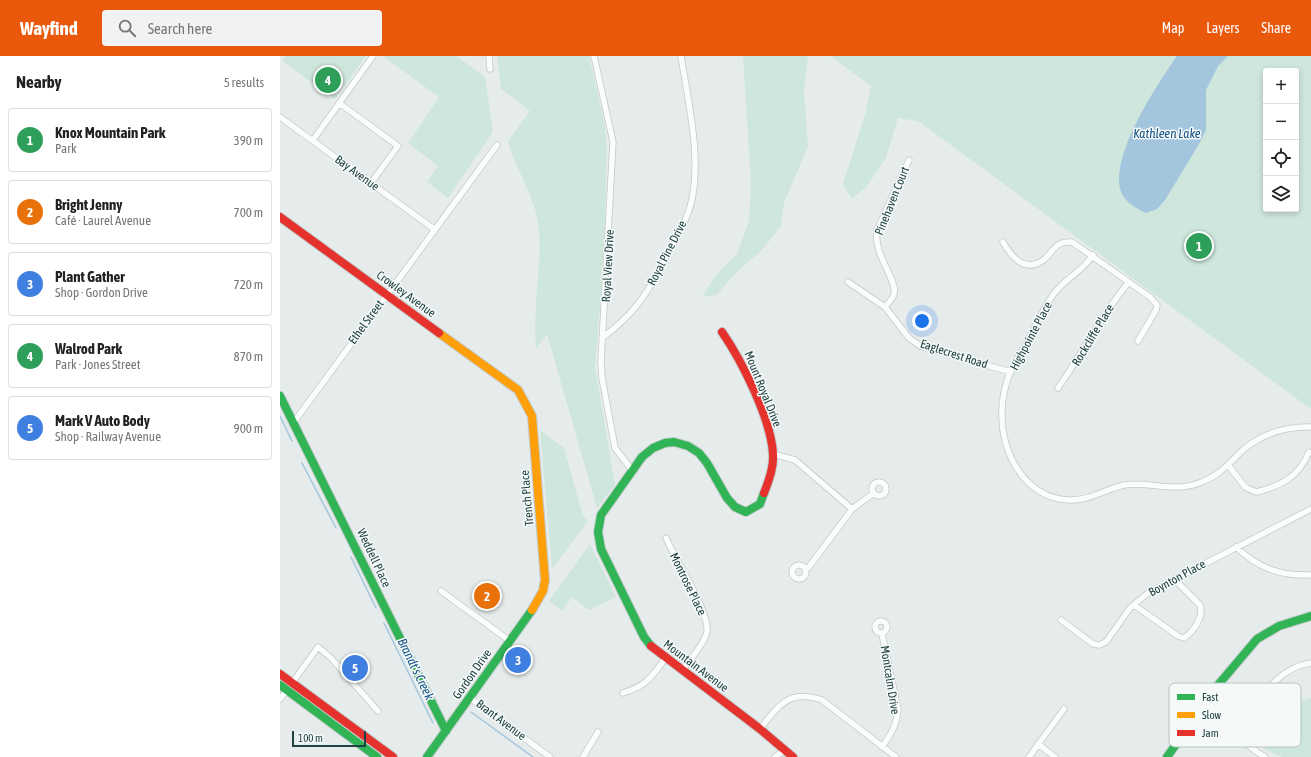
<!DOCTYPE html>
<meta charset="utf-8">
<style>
body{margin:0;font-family:"Asap Condensed",sans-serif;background:#f2f2f2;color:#222}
.controls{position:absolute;right:12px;top:12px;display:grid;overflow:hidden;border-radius:4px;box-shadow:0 2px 6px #0003}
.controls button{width:36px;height:36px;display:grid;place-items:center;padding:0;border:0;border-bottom:1px solid #e0e0e0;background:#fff;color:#222;font:20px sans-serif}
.scale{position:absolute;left:12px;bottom:10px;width:74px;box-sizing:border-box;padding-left:4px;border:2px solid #214242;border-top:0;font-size:11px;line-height:14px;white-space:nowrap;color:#214242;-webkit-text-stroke:3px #f5faf9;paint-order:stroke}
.you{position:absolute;left:642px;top:265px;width:14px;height:14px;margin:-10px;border:3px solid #fff;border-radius:50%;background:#1a73e8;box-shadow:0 0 0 6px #1a73e833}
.badge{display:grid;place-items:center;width:26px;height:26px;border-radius:50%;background:#ea580c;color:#fff;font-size:13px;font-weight:700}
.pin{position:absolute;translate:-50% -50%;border:2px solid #fff;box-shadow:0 1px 4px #0006}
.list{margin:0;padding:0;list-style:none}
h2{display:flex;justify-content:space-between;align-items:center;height:52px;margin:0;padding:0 16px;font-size:17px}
h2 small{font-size:13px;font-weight:400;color:#767676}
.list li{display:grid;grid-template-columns:26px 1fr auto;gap:12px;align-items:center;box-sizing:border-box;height:64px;margin:0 8px 8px;padding:0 8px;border:1px solid #e0e0e0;border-radius:4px}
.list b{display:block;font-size:15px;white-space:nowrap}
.list p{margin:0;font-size:13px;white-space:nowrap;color:#767676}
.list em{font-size:13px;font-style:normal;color:#767676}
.icon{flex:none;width:22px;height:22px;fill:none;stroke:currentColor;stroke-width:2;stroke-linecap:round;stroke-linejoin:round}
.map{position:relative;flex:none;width:1031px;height:701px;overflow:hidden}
header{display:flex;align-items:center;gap:24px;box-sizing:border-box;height:56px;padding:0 20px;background:#ea580c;color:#fff}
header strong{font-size:19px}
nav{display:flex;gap:22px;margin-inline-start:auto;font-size:14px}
.search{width:280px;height:36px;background:#f2f2f2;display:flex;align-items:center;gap:10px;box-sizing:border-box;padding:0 14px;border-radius:4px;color:#767676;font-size:15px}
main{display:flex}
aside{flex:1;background:#fff}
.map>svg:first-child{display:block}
</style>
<header>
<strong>Wayfind</strong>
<div class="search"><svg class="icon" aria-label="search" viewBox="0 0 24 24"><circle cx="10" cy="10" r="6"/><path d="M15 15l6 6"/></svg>Search here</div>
<nav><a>Map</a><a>Layers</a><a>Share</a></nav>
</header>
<main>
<aside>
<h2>Nearby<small>5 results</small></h2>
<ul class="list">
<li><span class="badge" style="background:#2e9e5b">1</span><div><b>Knox Mountain Park</b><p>Park</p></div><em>390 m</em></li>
<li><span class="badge" style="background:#e8710a">2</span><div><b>Bright Jenny</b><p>Café · Laurel Avenue</p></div><em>700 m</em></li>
<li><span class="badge" style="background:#3f7fe0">3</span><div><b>Plant Gather</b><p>Shop · Gordon Drive</p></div><em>720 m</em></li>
<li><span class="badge" style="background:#2e9e5b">4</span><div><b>Walrod Park</b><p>Park · Jones Street</p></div><em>870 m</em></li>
<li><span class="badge" style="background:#3f7fe0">5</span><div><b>Mark V Auto Body</b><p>Shop · Railway Avenue</p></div><em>900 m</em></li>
</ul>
</aside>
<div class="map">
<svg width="1031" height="701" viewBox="0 0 1031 701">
<rect width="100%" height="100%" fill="#e6eceb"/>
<path fill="#cee6dc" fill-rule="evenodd" d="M5 0H86L55 43 2 5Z
M103 0H176L205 21 213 76 168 142 147 126 158 110 128 87 159 41Z
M217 0H309L324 66 327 91 324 199 315 310 335 429 317 452 267 278 256 293C255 278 255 264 256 250 257 220 263 191 257 162 252 135 235 112 228 85L250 55 221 33Z
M463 0H528L524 35 528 90 504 147 501 170 482 194 459 214 436 239 422 241 435 220 457 198 469 165 471 127Z
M550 0H1031V353L638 65 618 62 606 102 587 130 572 143 563 128 585 59 591 30ZM986 15H1016V153H986Z
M260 374 284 392 303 460 308 465 272 513Z
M310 488 336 541 309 554 292 541 282 555 269 545Z
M1031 642V701H1002L984 693 1019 646Z"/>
<path fill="#a4c5de" d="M897 0H948L938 10 926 34V74L919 88 885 144 877 153 866 157C858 153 846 147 842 138 827 103 877 29 897 0Z"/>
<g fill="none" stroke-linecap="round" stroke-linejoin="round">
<path stroke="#a4c5de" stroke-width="1.5" d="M0 360 12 385
M22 407 56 472
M71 501 96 552
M104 567 153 667
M191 656 253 701"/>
<defs>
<path id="street" d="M209 0 210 13
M314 0 333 86 321 305 322 322 335 392 352 414
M59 47 118 90 91 127
M0 61 154 173
M33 84 93 0
M723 186C731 200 744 217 762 205 774 197 773 185 792 186L870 241 877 249 876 254 858 285
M813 199C802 216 784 223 773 239 762 255 754 273 745 290 740 298 734 307 730 316 726 327 722 343 722 355 720 395 744 442 789 444 808 445 826 433 844 429 869 425 894 437 919 427 941 419 948 408 964 393 984 377 1006 370 1031 371
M568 226 605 251 629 282 642 291 731 316
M605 251C608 247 612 244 614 238 618 225 593 198 597 175L629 104
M323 281C352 260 366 240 382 209 392 190 404 171 410 151 423 107 408 45 401 0
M778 332C803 297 821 259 849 226
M14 366 217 89
M493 398 515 404 572 453
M949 410 965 431 976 436C1001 430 1019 421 1029 396
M592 433a7 7 0 1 1 14 0a7 7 0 1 1-14 0Z
M386 482C395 503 430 556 427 576 424 589 409 604 402 615
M956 491C978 512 1000 520 1031 519
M512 516a7 7 0 1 1 14 0a7 7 0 1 1-14 0Z
M525 513 529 511 572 453 594 437
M161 535 230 585
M854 549 898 580 904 582C914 575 924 561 920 549L894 523
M781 564 813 588 819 589 826 586 850 552 868 537 1031 453
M595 571a6 6 0 1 1 12 0a6 6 0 1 1-12 0Z
M602 578 618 653C617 669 611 678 602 691
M12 627 38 591 51 602 98 655
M343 637C368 629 370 622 385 603
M190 642 270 701
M0 643 7 634
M480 673C499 649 509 633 542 644L616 701
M758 688 775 701
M303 701 318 676
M495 701 505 694
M749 701 784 653
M985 701C975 695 959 685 959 673 979 646 995 612 1031 607"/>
<path id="fast" d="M0 340 166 675
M371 590 364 581 321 493 318 476 321 459 362 401 373 392 385 387 394 386 408 390 419 397 427 407 447 442 455 451 466 456 480 448 484 437
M0 629 97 701
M147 701 252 554
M887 701 938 629 977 583 999 570 1031 560"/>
<path id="slow" d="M159 277 238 334 252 360 265 524 263 535 252 554"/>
<path id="jam" d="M0 161 159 277
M442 276C462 305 491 363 493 398 494 411 489 425 484 437
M371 590 480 673 513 701
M0 618 113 701"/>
</defs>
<use href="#street" stroke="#c3c9c8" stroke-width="7"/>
<use href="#fast" stroke="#c1cac9" stroke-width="10"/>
<use href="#slow" stroke="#c1cac9" stroke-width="10"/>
<use href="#jam" stroke="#c1cac9" stroke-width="10"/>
<use href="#street" stroke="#fbfcfc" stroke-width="5.5"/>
<use href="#fast" stroke="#30b455" stroke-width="8"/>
<use href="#slow" stroke="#ff9f0a" stroke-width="8"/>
<use href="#jam" stroke="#e5322d" stroke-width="8"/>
</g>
<g text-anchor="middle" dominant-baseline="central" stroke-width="3" stroke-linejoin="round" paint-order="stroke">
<g font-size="12" fill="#214242" stroke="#f5faf9">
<text transform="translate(77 117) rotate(36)">Bay Avenue</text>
<text transform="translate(612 145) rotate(-68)">Pinehaven Court</text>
<text transform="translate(387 197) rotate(-63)">Royal Pine Drive</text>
<text transform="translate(328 210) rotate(-87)">Royal View Drive</text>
<text transform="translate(126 238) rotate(36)">Crowley Avenue</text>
<text transform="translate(86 266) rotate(-54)">Ethel Street</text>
<text transform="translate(813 279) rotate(-59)">Rockcliffe Place</text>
<text transform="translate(751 280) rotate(-62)">Highpointe Place</text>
<text transform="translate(674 298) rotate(18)">Eaglecrest Road</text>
<text transform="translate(483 333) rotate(68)">Mount Royal Drive</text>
<text transform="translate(247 442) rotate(-95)">Trench Place</text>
<text transform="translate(94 502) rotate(65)">Weddell Place</text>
<text transform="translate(897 522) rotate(-29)">Boynton Place</text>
<text transform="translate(408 528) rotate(64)">Montrose Place</text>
<text transform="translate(416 610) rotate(37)">Mountain Avenue</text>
<text transform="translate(192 618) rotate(-55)">Gordon Drive</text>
<text transform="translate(610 624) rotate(81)">Montcalm Drive</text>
<text transform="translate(221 664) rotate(37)">Brant Avenue</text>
</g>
<g font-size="13" font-style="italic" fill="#155284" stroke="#f5faf9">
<text x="887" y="77">Kathleen Lake</text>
<text transform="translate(136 613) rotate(64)">Brandt's Creek</text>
</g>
</g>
<rect x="889" y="627" width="132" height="64" rx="6" fill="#f5faf9" stroke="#b5c3c2" stroke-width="1"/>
<rect x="897" y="638" width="18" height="6" fill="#30b455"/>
<rect x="897" y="656" width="18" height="6" fill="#ff9f0a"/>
<rect x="897" y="674" width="18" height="6" fill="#e5322d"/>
<g font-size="11" fill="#214242">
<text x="922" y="645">Fast</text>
<text x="922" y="663">Slow</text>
<text x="922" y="681">Jam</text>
</g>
</svg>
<div class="controls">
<button>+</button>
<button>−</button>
<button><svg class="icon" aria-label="locate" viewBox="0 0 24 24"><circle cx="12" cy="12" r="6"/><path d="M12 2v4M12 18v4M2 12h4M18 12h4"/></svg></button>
<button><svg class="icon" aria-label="layers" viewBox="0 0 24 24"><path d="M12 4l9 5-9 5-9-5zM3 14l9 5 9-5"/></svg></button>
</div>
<div class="scale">100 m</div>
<div class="you"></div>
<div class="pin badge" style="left:919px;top:190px;background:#2e9e5b">1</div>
<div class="pin badge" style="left:207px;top:540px;background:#e8710a">2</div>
<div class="pin badge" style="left:238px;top:604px;background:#3f7fe0">3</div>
<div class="pin badge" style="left:48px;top:24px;background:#2e9e5b">4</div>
<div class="pin badge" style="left:75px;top:612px;background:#3f7fe0">5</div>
</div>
</main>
